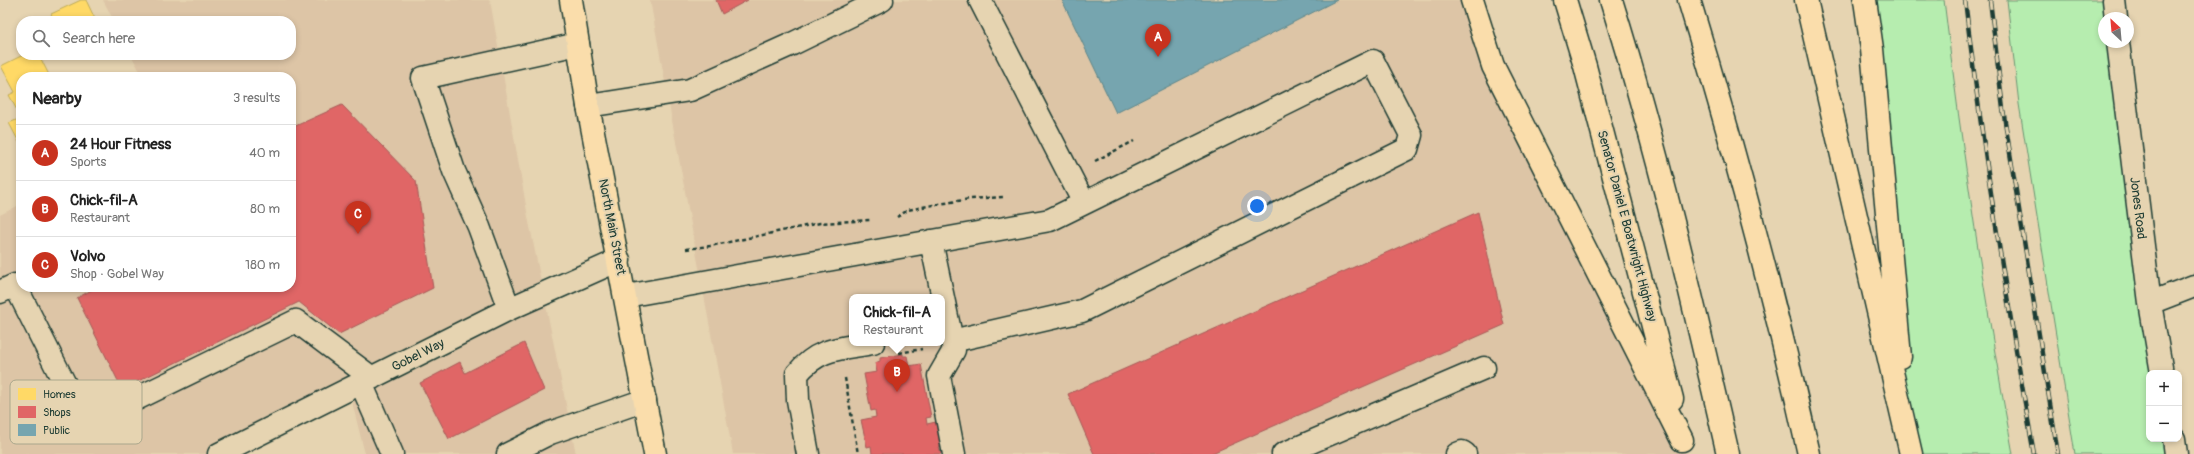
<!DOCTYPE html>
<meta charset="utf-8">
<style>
body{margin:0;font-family:Pangolin,sans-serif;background:#f2f2f2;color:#222}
.controls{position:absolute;right:12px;bottom:12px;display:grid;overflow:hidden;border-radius:8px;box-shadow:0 2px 6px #0003}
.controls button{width:36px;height:36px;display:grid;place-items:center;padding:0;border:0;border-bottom:1px solid #e0e0e0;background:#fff;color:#222;font:20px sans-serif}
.compass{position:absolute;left:2098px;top:12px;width:36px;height:36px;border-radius:50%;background:#fff;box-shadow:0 2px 6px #0003;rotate:334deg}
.you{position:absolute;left:1257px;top:206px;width:14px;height:14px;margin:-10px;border:3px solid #fff;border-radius:50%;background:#1a73e8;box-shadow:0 0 0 6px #1a73e833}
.badge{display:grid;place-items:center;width:26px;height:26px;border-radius:50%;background:#c8321e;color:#fff;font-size:13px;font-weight:700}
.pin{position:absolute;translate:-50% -33px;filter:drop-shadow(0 1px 2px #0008)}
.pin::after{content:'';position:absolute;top:21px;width:14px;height:12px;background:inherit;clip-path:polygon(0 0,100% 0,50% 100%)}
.popup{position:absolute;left:849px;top:294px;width:96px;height:52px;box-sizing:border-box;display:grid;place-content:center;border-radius:8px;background:#fff;filter:drop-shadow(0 1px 3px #0005);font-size:13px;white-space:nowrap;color:#767676}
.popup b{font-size:15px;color:#222}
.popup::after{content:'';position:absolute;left:50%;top:100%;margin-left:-8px;border:8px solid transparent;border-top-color:#fff}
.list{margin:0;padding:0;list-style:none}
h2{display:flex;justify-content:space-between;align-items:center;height:52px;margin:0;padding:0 16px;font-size:17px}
h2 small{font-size:13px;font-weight:400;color:#767676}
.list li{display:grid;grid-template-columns:26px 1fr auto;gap:12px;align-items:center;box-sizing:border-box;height:56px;padding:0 16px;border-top:1px solid #e0e0e0}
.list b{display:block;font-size:15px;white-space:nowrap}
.list p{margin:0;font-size:13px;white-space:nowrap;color:#767676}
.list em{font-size:13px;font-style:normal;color:#767676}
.icon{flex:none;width:22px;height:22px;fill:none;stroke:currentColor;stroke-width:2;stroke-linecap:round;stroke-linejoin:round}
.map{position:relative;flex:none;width:2194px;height:454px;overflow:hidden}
.search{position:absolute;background:#fff;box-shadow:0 2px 6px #0003;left:16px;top:16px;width:280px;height:44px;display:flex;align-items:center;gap:10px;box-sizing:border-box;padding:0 14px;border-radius:16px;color:#767676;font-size:15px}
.panel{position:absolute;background:#fff;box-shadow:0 2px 6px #0003;left:16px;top:72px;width:280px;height:220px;border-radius:16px}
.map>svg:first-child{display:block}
</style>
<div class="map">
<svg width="2194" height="454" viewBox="0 0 2194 454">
<rect width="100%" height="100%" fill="#e6d4b1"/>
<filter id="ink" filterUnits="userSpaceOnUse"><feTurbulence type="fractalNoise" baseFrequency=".025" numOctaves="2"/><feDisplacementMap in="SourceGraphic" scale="8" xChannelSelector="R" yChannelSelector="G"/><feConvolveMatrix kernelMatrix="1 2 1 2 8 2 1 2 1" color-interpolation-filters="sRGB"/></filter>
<g filter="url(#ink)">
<path fill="#ddc5a6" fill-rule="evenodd" d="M103 0H490L528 217 576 454H365L349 390 219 454H0V215L21 204V287H291V77H143L131 55H291V21H114Z
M650 0H1472L1682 440 1686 454H733ZM852 297H942V343H852Z"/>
<path fill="#b6edaf" stroke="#6a9572" d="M1865 0H1944C1962 152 1985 303 2013 454H1911Z
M2007 0H2114L2116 18H2104V42H2118L2162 373H2149V439H2174L2176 454H2075L2019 104Z"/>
<path fill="#ffd966" stroke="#bcaa57" d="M81 0H86L96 21H55L51 14Z
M23 55H39L50 77H21V146L9 123 21 118 9 95 15 92 1 66Z"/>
<path fill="#e06666" stroke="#a65a57" d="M716 0H748L722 14Z
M342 105 416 181 433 288 339 334 299 302 122 389 77 298 97 287H291V128Z
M1478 212 1504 325 1210 454H1094L1068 394Z
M524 343 544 390 449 439 420 383 460 362 465 373Z
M903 354V356H907L909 366 921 364 931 417 926 418 927 424 940 421 945 446 939 447 941 454H872L871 446 867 447 861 420 876 417 875 410 871 411 864 374 877 372 875 363 880 361V358Z"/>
<path fill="#76a5af" stroke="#5c868a" d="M1062 0H1337L1116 113Z"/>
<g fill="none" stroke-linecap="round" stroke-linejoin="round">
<defs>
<path id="minor" d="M980 0 1084 203
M2114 0 2116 18
M2118 42 2150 303 2162 373
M588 106 690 90 792 44 882 0
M931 241 954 350 939 376 954 454
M0 292 15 285 85 424 296 321 372 378
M626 296 1050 220 1373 61 1411 135 1407 149 1082 311 952 341
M2150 303 2194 286
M509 309 479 227 454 171 423 78 578 44
M361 383 392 454
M2174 439 2176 454
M219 454 509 309 619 260
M508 454 550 433 645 400
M808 454 798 400 797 374C819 347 840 349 873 343
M1283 454 1484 368
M1457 454 1462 452 1465 454"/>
<path id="major" d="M571 0 588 106 655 454"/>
<path id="highway" d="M1472 0 1493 66 1682 440
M1565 0 1585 66 1672 399
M1611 0C1658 150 1693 301 1728 454
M1689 0C1735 150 1775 301 1809 454
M1806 0 1911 454
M1865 0 1872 49 1900 357"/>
</defs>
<use href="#minor" stroke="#1f3d34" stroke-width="25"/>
<use href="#major" stroke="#1f3d34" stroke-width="25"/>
<use href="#highway" stroke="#1f3d34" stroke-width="25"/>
<path stroke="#1f3d34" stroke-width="2.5" stroke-dasharray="4 3" stroke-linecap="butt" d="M1095 161 1134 141
M897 217 908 210 933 205 970 199 1003 197
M686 249 710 246 820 223 871 220
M899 353 922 349
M845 378 858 454"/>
<use href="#minor" stroke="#e6d4b1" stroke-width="22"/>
<use href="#major" stroke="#faddab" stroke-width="22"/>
<use href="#highway" stroke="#faddab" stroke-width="22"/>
<defs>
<path id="rail" d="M1965 0C1983 152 2007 303 2034 454
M1990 0 2003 109 2058 454"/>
</defs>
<use href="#rail" stroke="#1f3d34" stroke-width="4.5"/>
<use href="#rail" stroke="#e6d4b1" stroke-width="3" stroke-dasharray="9" stroke-linecap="butt"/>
</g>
</g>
<g text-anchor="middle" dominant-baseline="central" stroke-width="4" stroke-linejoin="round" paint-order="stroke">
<g font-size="13" fill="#1f3d34" stroke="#e6d4b1">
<text transform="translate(2138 208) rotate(83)">Jones Road</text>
<text transform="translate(1627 226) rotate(75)">Senator Daniel E Boatwright Highway</text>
<text transform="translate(612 227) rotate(79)">North Main Street</text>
<text transform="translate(418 355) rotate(-27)">Gobel Way</text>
</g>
</g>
<rect x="10" y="380" width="132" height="64" rx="6" fill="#e6d4b1" stroke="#aaa78c" stroke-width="1"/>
<rect x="18" y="388" width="18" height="12" fill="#ffd966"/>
<rect x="18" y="406" width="18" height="12" fill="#e06666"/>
<rect x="18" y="424" width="18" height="12" fill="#76a5af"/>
<g font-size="11" fill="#1f3d34">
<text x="43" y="398">Homes</text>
<text x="43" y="416">Shops</text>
<text x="43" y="434">Public</text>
</g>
</svg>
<div class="controls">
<button>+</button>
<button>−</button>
</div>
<svg class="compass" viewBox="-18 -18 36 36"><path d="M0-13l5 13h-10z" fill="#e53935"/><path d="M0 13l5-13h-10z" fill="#767676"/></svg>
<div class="you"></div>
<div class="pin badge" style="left:1158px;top:57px">A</div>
<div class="pin badge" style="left:897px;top:392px">B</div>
<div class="popup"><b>Chick-fil-A</b>Restaurant</div>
<div class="pin badge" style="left:358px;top:234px">C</div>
<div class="search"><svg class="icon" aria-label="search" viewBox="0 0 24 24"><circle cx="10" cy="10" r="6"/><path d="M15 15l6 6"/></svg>Search here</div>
<section class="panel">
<h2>Nearby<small>3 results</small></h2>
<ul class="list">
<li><span class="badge">A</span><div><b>24 Hour Fitness</b><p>Sports</p></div><em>40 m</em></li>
<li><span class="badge">B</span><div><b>Chick-fil-A</b><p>Restaurant</p></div><em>80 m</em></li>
<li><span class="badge">C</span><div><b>Volvo</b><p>Shop · Gobel Way</p></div><em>180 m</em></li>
</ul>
</section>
</div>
